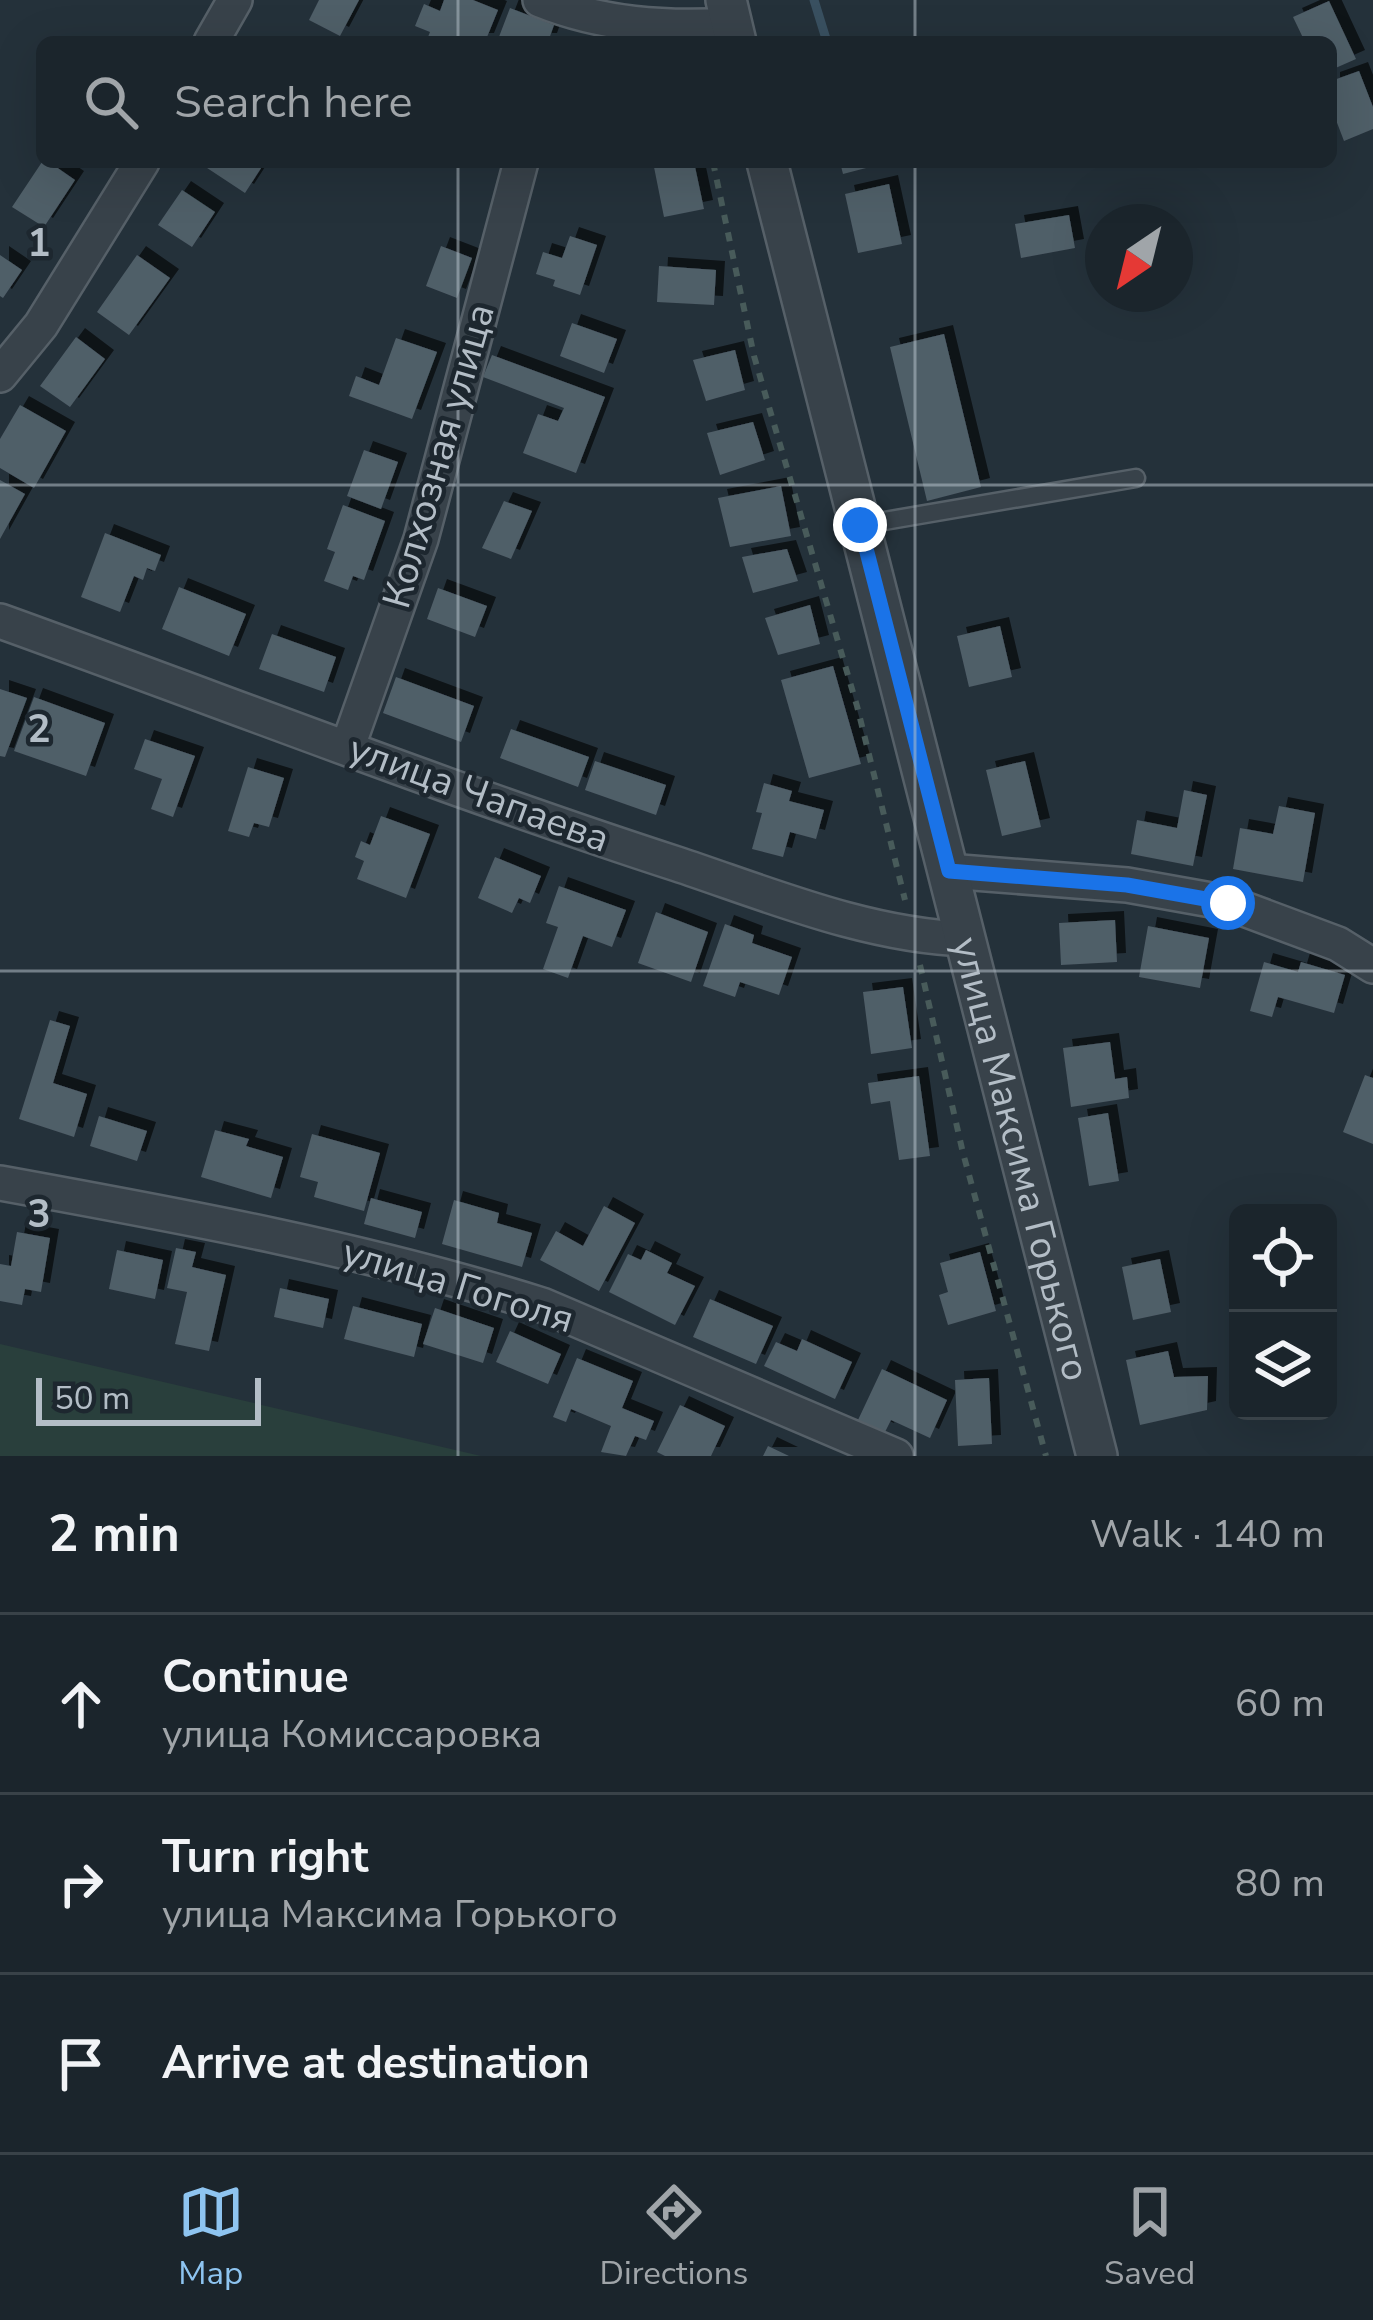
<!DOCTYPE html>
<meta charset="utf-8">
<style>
body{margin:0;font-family:"Nunito Sans",sans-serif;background:#242d34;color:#f1f3f6}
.controls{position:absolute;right:36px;bottom:36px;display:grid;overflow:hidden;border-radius:18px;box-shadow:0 12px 48px #0002}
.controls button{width:108px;height:108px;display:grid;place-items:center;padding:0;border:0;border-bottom:3px solid #394248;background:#1b252c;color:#f1f3f6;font:60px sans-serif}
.compass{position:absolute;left:1085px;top:204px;width:108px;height:108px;border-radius:50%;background:#1b252c;box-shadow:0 12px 48px #0002;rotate:215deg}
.scale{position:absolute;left:36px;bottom:30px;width:225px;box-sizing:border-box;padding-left:12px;border:6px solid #b3bdc6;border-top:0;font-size:33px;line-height:42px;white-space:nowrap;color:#b3bdc6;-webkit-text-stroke:9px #1d272f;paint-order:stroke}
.stop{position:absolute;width:36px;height:36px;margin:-27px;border:9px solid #1a73e8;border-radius:50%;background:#fff}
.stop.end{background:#1a73e8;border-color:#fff;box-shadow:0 3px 12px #0008}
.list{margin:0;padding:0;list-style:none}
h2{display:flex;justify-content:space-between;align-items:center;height:156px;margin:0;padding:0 48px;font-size:51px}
h2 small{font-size:39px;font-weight:400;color:#a0a5a9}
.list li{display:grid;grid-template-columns:78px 1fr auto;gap:36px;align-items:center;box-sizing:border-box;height:180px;padding:0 48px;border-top:3px solid #394248}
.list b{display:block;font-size:45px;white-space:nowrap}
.list p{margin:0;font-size:39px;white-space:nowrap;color:#a0a5a9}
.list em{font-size:39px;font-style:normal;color:#a0a5a9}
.icon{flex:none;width:66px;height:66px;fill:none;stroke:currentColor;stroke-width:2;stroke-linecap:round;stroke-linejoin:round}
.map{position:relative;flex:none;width:1373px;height:1456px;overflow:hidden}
.search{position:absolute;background:#1b252c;box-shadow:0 12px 48px #0002;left:36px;right:36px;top:36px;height:132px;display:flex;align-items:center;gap:30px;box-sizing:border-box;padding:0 42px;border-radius:18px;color:#a0a5a9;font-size:45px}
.sheet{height:696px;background:#1b252c}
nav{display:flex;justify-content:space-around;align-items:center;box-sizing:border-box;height:168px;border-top:3px solid #394248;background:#1b252c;font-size:33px;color:#a0a5a9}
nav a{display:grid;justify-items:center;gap:6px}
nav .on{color:#8ec4f0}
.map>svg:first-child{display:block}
</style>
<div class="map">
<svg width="1373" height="1456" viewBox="0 0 1373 1456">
<defs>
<filter id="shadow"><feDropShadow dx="9" dy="-9" stdDeviation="0" flood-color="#0009"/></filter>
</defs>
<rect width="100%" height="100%" fill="#24313a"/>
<path fill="#293f3c" d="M0 1344 481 1456H0Z"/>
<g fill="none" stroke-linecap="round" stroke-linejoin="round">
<path stroke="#395060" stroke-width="9" d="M814 0 827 42"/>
</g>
<path fill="#505e68" filter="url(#shadow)" d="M319 0H359L340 36 309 20Z
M444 0H473L498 10 485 42H426L430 32 415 26 424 4 440 11Z
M1329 1 1356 59 1331 70V42H1305L1293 17Z
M510 8 554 25 548 42H497Z
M1359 71 1373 107V129L1344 141 1331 107V81Z
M42 162H49L75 180 44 227 12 207Z
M198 162H265L245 193Z
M653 162H694L704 209 664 217Z
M840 162H865L866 168 843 174Z
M889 184 902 244 858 253 845 194Z
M182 190 215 212 192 247 158 225Z
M1069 215 1075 248 1021 258 1015 224Z
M570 236 597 245 580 295 553 286 555 280 536 274 543 252 562 258Z
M441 246 472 258 457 298 426 286Z
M0 255 22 270 3 298 0 296Z
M137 255 170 278 129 335 97 312Z
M659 266 716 270 714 305 657 302Z
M572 323 617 339 604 373 560 356Z
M944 334 981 487 927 501 890 347Z
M76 337 105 359 70 407 40 386Z
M396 338 437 352 412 419 349 396 356 376 379 385Z
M735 350 745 390 706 401 693 360Z
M492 355 605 397 576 473 523 453 538 414 558 421 564 408 483 377Z
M20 405 66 431 34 488 0 468V439Z
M753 422 765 460 720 475 707 433Z
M364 450 398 462 381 509 347 496Z
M0 480 25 494 0 539Z
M781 486 791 536 730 547 718 498Z
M504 501 532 511 511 559 482 548Z
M343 505 385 521 364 580 353 576 348 590 324 581 335 552 327 549Z
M105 533 161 555 155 571 147 568 143 580 134 576 120 612 81 597Z
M787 549 798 581 753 593 742 557Z
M179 587 246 614 229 656 162 629Z
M438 588 487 606 475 637 427 619Z
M810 605 820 644 778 655 765 618Z
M1000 626 1012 677 969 687 957 636Z
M272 634 336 657 324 692 259 669Z
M833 666 861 764 809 778 781 680Z
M396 677 474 706 461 742 383 713Z
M0 689 27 698 5 757 0 756Z
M34 697 105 723 86 776 14 751Z
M511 729 589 757 578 787 500 758Z
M145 739 195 756 173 817 151 809 162 779 134 769Z
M595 761 666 785 656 815 585 790Z
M1025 761 1041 827 1002 836 986 770Z
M248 767 284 778 269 827 254 823 249 837 228 831Z
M764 783 792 791 789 801 824 810 816 839 790 832 783 857 752 849 762 813 756 812Z
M1184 790 1207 795 1193 866 1131 854 1137 820 1177 828Z
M1279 806 1315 813 1303 882 1233 869 1240 828 1273 834Z
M381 816 430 834 406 898 357 879 364 861 355 857 361 841 370 845Z
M495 857 541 876 530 903 519 898 512 913 478 898Z
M559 886 626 910 612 947 583 936 568 978 543 969 558 927 546 923Z
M656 912 708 932 691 982 638 963Z
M1115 920 1117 962 1061 965 1059 923Z
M725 924 754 935 752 943 792 957 779 995 740 982 735 997 703 986Z
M1148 926 1209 938 1200 988 1139 977Z
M1264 962 1298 972 1301 962 1345 975 1334 1013 1278 997 1272 1017 1250 1011Z
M903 987 912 1048 871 1054 863 992Z
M50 1020 70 1026 53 1083 87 1094 74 1137 19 1119Z
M1110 1042 1115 1079 1127 1077 1129 1098 1071 1107 1063 1048Z
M1365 1075 1373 1078V1144L1343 1132Z
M919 1076 930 1156 899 1160 890 1101 871 1104 868 1083Z
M1108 1113 1119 1181 1089 1186 1078 1118Z
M99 1116 147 1131 137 1161 90 1146Z
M215 1130 249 1139 246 1146 283 1157 271 1198 201 1177Z
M312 1134 380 1153 364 1211 314 1197 318 1182 300 1177Z
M371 1198 422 1212 415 1238 364 1224Z
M454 1200 499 1213 497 1223 532 1233 522 1267 442 1244Z
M604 1206 635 1223 599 1291 540 1260 556 1231 583 1246Z
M17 1232 50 1238 41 1292 25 1289 22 1305 0 1301V1264L11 1266Z
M176 1248 196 1252 192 1267 226 1275 209 1351 175 1344 187 1292 167 1288Z
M117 1250 163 1260 155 1299 109 1289Z
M646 1250 672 1263 667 1273 695 1286 675 1325 609 1292 628 1254 641 1260Z
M980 1252 996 1311 948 1325 939 1295 948 1292 940 1263Z
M1160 1259 1171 1312 1133 1320 1122 1267Z
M280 1288 329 1299 323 1328 274 1317Z
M710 1299 773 1326 756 1364 693 1337Z
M353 1306 422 1324 414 1357 344 1339Z
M435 1308 494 1328 483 1363 423 1344Z
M510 1331 561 1354 548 1384 496 1362Z
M802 1339 852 1362 835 1399 764 1366 776 1342 797 1351Z
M1168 1351 1174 1377 1208 1376 1207 1410 1140 1425 1126 1360Z
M577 1358 633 1381 622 1408 654 1421 646 1440 635 1436 626 1456 601 1452 611 1426 571 1409 566 1422 553 1417Z
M882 1369 947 1400 930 1438 891 1420 885 1432 858 1420Z
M989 1378 992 1444 958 1446 955 1380Z
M680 1405 725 1426 711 1456H665L657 1452Z
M768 1446 789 1456H763Z"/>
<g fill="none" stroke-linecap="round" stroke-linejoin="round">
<defs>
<path id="service" d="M861 525 1136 478"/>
<path id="minor" d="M540 0C602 25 665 29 732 25
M211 42 235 0
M0 375 41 325 142 162
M0 621C225 702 449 790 677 864 770 895 868 936 966 939
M348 746 421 539 521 162
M948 871 1127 885 1228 903 1338 944 1373 966
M0 1183C182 1216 364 1249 542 1305L896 1456"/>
<g id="tertiary">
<path d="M726 0 736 42"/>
<path id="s1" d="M767 162 1097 1456"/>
</g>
</defs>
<use href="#service" stroke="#566068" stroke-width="21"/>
<use href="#minor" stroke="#566068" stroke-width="38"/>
<use href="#tertiary" stroke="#566068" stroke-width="44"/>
<path stroke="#485b5a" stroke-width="6" stroke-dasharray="9 9" stroke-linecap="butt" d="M713 162 754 356 857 706 905 900
M920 965 963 1153 1046 1456"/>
<use href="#service" stroke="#38424a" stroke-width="16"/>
<use href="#minor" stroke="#38424a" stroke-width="33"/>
<use href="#tertiary" stroke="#38424a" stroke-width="39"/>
</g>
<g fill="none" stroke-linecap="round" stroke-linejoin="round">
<path stroke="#1a73e8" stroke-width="15" d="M860 525 949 871 1127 885 1228 903"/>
</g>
<path fill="none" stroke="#b3bdc6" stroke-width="3" stroke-opacity="0.55" d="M458 0V42M915 0V42M458 162V1456M915 162V1456M0 485H1373M0 971H1373"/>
<g text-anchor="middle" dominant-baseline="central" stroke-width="9" stroke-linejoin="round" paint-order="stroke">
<g font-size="39" fill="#b3bdc6" stroke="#1d272f">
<text transform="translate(439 456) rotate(-74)">Колхозная улица</text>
<text transform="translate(479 794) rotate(20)">улица Чапаева</text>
<text stroke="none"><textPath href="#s1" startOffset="1029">улица Максима Горького</textPath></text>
<text transform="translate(458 1286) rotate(17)">улица Гоголя</text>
</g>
</g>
<g font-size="39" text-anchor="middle" font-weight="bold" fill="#b3bdc6" stroke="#1d272f" stroke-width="9" stroke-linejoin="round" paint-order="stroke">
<text x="39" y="256">1</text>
<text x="39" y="742">2</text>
<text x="39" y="1227">3</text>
</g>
</svg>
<div class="controls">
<button><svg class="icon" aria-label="locate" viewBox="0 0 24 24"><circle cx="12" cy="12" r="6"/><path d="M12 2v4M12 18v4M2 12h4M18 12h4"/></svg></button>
<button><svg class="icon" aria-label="layers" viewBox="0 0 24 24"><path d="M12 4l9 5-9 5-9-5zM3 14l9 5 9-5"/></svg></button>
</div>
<svg class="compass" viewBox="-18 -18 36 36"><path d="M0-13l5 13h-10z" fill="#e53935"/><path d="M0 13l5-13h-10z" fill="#a0a5a9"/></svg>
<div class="scale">50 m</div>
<div class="stop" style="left:1228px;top:903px"></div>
<div class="stop end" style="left:860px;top:525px"></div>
<div class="search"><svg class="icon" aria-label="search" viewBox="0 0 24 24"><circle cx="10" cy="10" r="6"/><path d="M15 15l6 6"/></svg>Search here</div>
</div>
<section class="sheet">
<h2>2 min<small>Walk · 140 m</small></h2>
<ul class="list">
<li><svg class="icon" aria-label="ahead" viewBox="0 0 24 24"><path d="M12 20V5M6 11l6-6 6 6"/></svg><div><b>Continue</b><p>улица Комиссаровка</p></div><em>60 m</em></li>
<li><svg class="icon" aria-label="right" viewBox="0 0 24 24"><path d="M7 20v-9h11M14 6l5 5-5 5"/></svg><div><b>Turn right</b><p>улица Максима Горького</p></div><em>80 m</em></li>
<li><svg class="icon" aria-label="arrive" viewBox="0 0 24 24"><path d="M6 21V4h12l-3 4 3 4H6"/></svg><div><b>Arrive at destination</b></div></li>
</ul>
</section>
<nav>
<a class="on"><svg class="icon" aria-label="map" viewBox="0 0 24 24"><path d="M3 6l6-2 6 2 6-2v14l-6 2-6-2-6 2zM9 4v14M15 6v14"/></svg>Map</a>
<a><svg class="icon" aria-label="directions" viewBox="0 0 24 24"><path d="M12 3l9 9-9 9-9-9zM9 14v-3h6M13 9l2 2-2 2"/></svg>Directions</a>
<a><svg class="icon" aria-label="saved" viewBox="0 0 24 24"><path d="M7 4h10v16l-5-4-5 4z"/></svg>Saved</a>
</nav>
